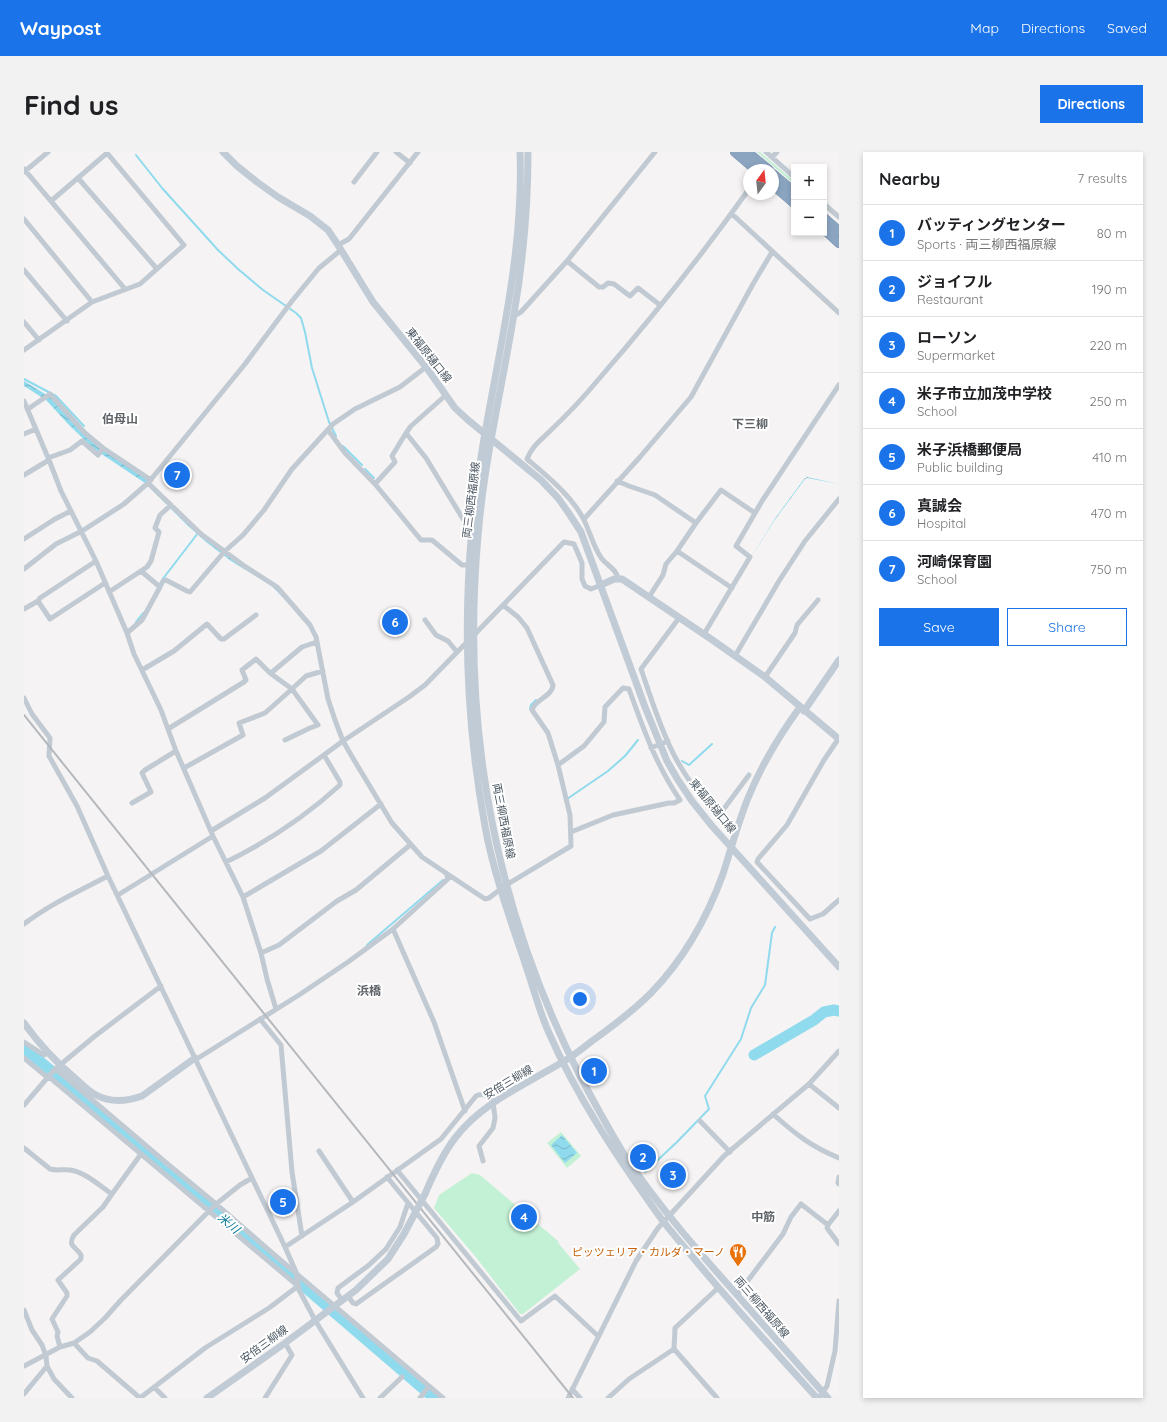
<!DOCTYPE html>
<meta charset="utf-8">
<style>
body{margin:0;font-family:Quicksand,"Noto Sans JP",sans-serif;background:#f2f2f2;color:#202124}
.controls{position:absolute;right:12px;top:12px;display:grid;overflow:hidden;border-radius:0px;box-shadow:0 2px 6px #0003}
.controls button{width:36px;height:36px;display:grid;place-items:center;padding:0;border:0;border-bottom:1px solid #e0e0e0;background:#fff;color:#202124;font:20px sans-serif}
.compass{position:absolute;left:719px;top:12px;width:36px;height:36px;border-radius:50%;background:#fff;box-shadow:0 2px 6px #0003;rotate:15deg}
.you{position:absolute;left:556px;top:847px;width:14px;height:14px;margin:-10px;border:3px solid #fff;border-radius:50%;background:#1a73e8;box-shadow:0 0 0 6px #1a73e833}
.badge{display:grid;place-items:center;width:26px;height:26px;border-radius:50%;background:#1a73e8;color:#fff;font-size:13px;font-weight:700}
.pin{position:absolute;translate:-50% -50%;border:2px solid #fff;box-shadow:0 1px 4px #0006}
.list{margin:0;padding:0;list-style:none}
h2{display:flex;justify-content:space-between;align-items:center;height:52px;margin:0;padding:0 16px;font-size:17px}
h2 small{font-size:13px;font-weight:400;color:#757577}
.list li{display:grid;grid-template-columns:26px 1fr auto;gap:12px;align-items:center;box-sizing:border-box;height:56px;padding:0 16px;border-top:1px solid #e0e0e0}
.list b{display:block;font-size:15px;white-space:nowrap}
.list p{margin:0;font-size:13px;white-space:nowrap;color:#757577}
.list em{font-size:13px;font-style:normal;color:#757577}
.actions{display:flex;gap:8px;padding:12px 16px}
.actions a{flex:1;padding:9px 0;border:1px solid #1a73e8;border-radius:0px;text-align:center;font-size:14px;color:#1a73e8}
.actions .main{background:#1a73e8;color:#fff}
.map{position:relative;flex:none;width:815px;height:1246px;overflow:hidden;border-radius:0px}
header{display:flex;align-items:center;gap:24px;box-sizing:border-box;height:56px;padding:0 20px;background:#1a73e8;color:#fff}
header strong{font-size:19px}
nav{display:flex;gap:22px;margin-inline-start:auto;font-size:14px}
.intro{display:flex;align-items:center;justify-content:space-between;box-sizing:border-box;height:96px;padding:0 24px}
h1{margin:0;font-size:28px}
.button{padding:10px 18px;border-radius:0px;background:#1a73e8;color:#fff;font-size:14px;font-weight:700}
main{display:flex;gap:24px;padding:0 24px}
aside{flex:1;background:#fff;border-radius:0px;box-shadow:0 2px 6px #0003}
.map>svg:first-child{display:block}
</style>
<header>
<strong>Waypost</strong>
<nav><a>Map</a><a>Directions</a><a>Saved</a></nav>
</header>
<div class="intro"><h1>Find us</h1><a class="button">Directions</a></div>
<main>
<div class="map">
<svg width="815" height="1246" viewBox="0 0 815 1246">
<defs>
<pattern id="grass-tufts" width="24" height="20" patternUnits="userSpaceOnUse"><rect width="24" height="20" fill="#c3f1d5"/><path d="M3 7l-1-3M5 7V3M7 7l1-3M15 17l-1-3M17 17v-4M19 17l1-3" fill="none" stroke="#a0c6b0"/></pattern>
<pattern id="water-waves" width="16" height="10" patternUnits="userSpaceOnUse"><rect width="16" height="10" fill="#90daee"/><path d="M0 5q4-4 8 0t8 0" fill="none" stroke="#78b4c4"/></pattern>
</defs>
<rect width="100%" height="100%" fill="#f5f3f3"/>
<path fill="url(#grass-tufts)" d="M733 0H736L770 29V32Z"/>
<path fill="#c3f1d5" d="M537 980 557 1004 543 1016 523 991Z
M448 1021 456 1023 534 1089 535 1092 556 1117 499 1162H496L451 1104 410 1056 415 1043Z"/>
<path fill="url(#water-waves)" d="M0 229 26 245 51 272 119 324 161 369 249 433 259 446 248 434 207 409 182 390 163 373 121 331 70 297 45 273 22 248 0 234Z
M783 325 815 332 783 326 781 327 750 369 728 404 750 368 780 327Z
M538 983 553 1001 541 1011 527 993Z"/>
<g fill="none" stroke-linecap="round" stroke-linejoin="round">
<path stroke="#90daee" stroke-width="2" d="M112 3 138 36 194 98 214 117 239 138 272 161 277 166 281 180 288 216 305 270 312 284
M0 227 32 244 60 274
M319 294 338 313
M341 317 350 326
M138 428 174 381
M112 470 119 461
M506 557 507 553 512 548
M658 609 665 613 688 592
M543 647 584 619 601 604 614 588
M343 793 419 728
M621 1020 653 990 685 957 681 944 717 887 727 856 741 833 748 781 751 775"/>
<path stroke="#90daee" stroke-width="11" d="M0 896C138 1012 274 1129 410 1246
M730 903 790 868 800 860 810 858 815 859"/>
<defs>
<path id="highway" d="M711 0 732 18
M723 0 745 18
M749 22 770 40
M749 33 770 51
M800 66 815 79
M800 77 815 91"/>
</defs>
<use href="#highway" stroke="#7690ad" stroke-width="10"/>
<path stroke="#c1cad2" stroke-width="5" d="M372 0 386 11
M742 0 770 25
M748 5 753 0
M0 17 101 137
M0 20 24 0
M54 26 133 117
M330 30 353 0
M800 52 815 65
M708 62 815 161
M0 67 68 150
M314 93 325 87 394 0
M543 109 575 135H579L584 131 590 132 606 144 614 136 636 153
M0 118 43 169
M490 164 497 160 543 109 631 0
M0 170 15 188
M0 198 68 150 116 132 160 93 83 1 27 49
M0 249 25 308 37 339 72 409 103 481 110 502 137 558 152 599 189 684 219 745 237 801 243 827 252 857
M4 257 26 242 61 281 79 296 127 328
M304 278 321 301 351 332 371 310 368 304 382 281 387 274 422 243
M382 281 402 306 442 372 448 373
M0 282 12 277
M24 306 46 298 58 289 74 303 79 296
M0 323 25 308
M593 329 605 334 631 343 672 371 653 399 708 436
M124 331 177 382 219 413 253 435 286 473 292 485 304 547 311 568 319 589 330 608 368 671 398 705 461 747 465 746 482 733 547 694 546 663 534 613 524 581 508 558C511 547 528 545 529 533L503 476 494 465 479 453
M351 332 397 388H408L438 413H445
M560 367 616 305 667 245 729 132 748 100
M672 371 697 338 731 361
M0 387 31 367 47 359
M72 409 16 446 14 449 26 467 81 431
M0 417 32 392 58 379 100 352 124 331 221 212 268 149 295 116 317 98
M594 426C593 418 583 413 578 407 570 397 566 380 560 368 548 344 523 324 503 307 508 294 517 288 526 279 543 263 559 246 574 228 627 167 678 103 725 37
M136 435 139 429 142 428 163 439 166 440 200 400 219 383 240 358 268 317 309 272 331 257 376 235 402 215
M85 440 123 415 127 409 135 380 131 376 136 363 147 353
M625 445 639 423 642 412 653 399
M0 457 14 449
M655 466 617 517C627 546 636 576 650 603 661 624 675 643 690 661L694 662 699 658 725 623
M401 468 412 483 424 489 433 500
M103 481 118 468 136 435 117 419
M680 482 726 405 712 394 738 349 815 233
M450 483 540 390 550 392 558 411V427L561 434 567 437 577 433
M711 504 755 429 781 389 815 347
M118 518 150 499 183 472 197 487H200L232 463
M247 521 278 495 293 490
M741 525 771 481 773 473 794 448
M0 546 8 562 26 586 25 604 53 654 84 724 261 1095 272 1120 275 1138 291 1168 339 1246
M144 577 220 530 222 528 218 518 232 507 246 521 268 537 241 561 215 571 219 583 160 616
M815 586 800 608 763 673 734 707 733 710 786 767 799 762 815 748
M261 588 286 576 294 573 268 537 282 524 299 519
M627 596 644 589
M534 613 560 594 580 570 581 555 599 536 605 537C619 576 632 613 656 648L650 651H645L589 663 547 680
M108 651 127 640 118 621 121 618 152 599
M187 679 241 646 319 589 385 545 401 533 444 489
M202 710C243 690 282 664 316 633V630L300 603
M94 743 189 684
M219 745 297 699 357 652
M0 772C26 752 55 739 84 724
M369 777 410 870 441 959
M237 801 255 793 313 749 332 738 386 693
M236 867 257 893 268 1020 278 1084
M0 890 20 903 24 901
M0 906 23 925
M171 908 275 843 324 810 369 777 425 726 423 724V723
M32 917 140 1009 192 1052 254 1106 419 1246
M24 924 117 1002
M785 932 815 956
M0 953 30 918 71 884 137 834
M749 962C771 982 788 995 815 1006
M676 969 706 1000
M0 996 26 1017C33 1019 39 1017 46 1018 61 1020 76 1034 88 1042L79 1055 50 1083C43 1095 52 1094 57 1103V1107L34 1128 43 1141V1144L28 1167 34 1180 33 1184 36 1195
M295 999 329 1050
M373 1018 497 1169 531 1144 574 1184
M815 1025 814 1031 815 1032
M815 1059 804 1073 803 1076 815 1092
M261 1095 329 1050 417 987 452 944C460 940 464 945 469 950L471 966 469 976 455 994 459 1009
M713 1143 759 1082 767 1065 777 1052 804 1073
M324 1144 329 1151 332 1152 412 1095 414 1092 413 1086 363 1025
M318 1148 313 1141 314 1136 345 1113 362 1097 376 1075 384 1051
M0 1158 8 1178 18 1193 22 1204 23 1214 30 1227 48 1246
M50 1191 64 1206 73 1209 116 1246 181 1196 245 1156 274 1134 117 1002 88 1042
M0 1214 36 1195 50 1191 66 1180 81 1166 97 1148 191 1053 216 1033 228 1026
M130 1235 141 1246
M548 1237 556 1246
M0 1242 23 1214
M241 1246 268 1203 261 1191
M356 1246 378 1225
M396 1246 405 1234
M544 1246 612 1109 634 1076 700 1004 785 932 815 899
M584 1246 605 1227 650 1197
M693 1246 650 1197 651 1176 694 1136
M795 1246 803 1234 811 1199 815 1149"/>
<path stroke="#c1cbd6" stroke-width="7" d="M199 0 213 14 233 30 254 45 286 64 304 78 314 93 349 150 402 215 431 256 444 268 517 328 534 346 544 360 557 380 621 555 643 609 654 628 668 649 688 674 815 815
M496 0C501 128 459 250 448 376 439 475 443 576 461 674 469 719 486 767 501 811 509 834 515 859 525 881 553 945 593 1005 633 1061 645 1078 659 1093 672 1109 711 1156 752 1201 793 1246
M504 0C504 54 499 109 490 162 478 236 460 309 454 384 437 573 470 754 556 924 571 952 586 980 603 1007 636 1056 675 1100 714 1144 744 1178 774 1212 804 1246
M577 433 590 427H598L687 487 741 525 815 587
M780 559 815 508
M0 871C15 892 33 911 53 928 59 933 65 940 72 943 87 951 104 949 118 944L171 906
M401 1042C409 1023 418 1003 431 986 458 951 500 933 537 911 548 905 558 897 568 889 589 874 609 859 627 841 660 807 683 766 699 722 707 697 714 671 724 646 737 614 755 584 776 555
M183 1246 261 1191 332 1138 364 1107 380 1082 390 1063"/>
<use href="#highway" stroke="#8ba5c1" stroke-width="9"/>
<path stroke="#b5b8bd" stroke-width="2" d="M0 563 549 1246"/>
<path stroke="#c1cbd6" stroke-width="7" d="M390 1063 401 1042"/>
</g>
<defs>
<symbol id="restaurant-pin" viewBox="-11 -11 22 30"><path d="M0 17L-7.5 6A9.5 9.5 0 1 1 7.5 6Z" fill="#e8710a" stroke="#fff"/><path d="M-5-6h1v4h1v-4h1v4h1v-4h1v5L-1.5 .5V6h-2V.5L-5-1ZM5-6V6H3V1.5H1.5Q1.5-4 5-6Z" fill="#fff"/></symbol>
</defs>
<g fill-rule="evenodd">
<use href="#restaurant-pin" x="704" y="1090" width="20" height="27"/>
</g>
<g text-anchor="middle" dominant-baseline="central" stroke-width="4" stroke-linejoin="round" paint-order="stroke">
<g font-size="11" fill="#4a5661" stroke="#fff">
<text transform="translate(405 203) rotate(52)">東福原樋口線</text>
<text transform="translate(447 348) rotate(-83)">両三柳西福原線</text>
<text transform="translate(689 654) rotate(51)">東福原樋口線</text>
<text transform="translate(480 669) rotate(79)">両三柳西福原線</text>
<text transform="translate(484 930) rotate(-31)">安倍三柳線</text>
<text transform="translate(738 1155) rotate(49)">両三柳西福原線</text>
<text transform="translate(240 1192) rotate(-36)">安倍三柳線</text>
</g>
<g font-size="11" fill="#c56008" stroke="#fff" text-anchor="end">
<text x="701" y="1100">ピッツェリア・カルダ・マーノ</text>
</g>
<g font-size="12" font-weight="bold" fill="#5f6368" stroke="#fff">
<text x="96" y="266">伯母山</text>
<text x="726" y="271">下三柳</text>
<text x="345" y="838">浜橋</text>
<text x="739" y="1064">中筋</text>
</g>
<g font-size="12" font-style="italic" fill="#0c7c9b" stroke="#fff">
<text transform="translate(205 1071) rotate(40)">米川</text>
</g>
</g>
</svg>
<div class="controls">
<button>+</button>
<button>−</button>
</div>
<svg class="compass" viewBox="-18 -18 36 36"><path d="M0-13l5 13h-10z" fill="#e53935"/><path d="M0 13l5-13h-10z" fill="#757577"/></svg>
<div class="you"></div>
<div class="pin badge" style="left:570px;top:919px">1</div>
<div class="pin badge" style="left:619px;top:1005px">2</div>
<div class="pin badge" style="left:649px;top:1023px">3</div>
<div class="pin badge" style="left:500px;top:1065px">4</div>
<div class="pin badge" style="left:259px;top:1050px">5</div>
<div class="pin badge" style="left:371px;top:470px">6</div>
<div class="pin badge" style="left:153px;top:323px">7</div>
</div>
<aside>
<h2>Nearby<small>7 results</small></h2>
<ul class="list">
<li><span class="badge">1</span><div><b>バッティングセンター</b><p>Sports · 両三柳西福原線</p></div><em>80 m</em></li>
<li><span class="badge">2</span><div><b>ジョイフル</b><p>Restaurant</p></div><em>190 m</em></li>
<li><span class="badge">3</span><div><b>ローソン</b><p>Supermarket</p></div><em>220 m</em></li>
<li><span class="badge">4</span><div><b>米子市立加茂中学校</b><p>School</p></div><em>250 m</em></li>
<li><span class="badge">5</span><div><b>米子浜橋郵便局</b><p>Public building</p></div><em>410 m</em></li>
<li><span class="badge">6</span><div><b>真誠会</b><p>Hospital</p></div><em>470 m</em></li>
<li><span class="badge">7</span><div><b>河崎保育園</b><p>School</p></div><em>750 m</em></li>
</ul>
<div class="actions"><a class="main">Save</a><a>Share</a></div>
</aside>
</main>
